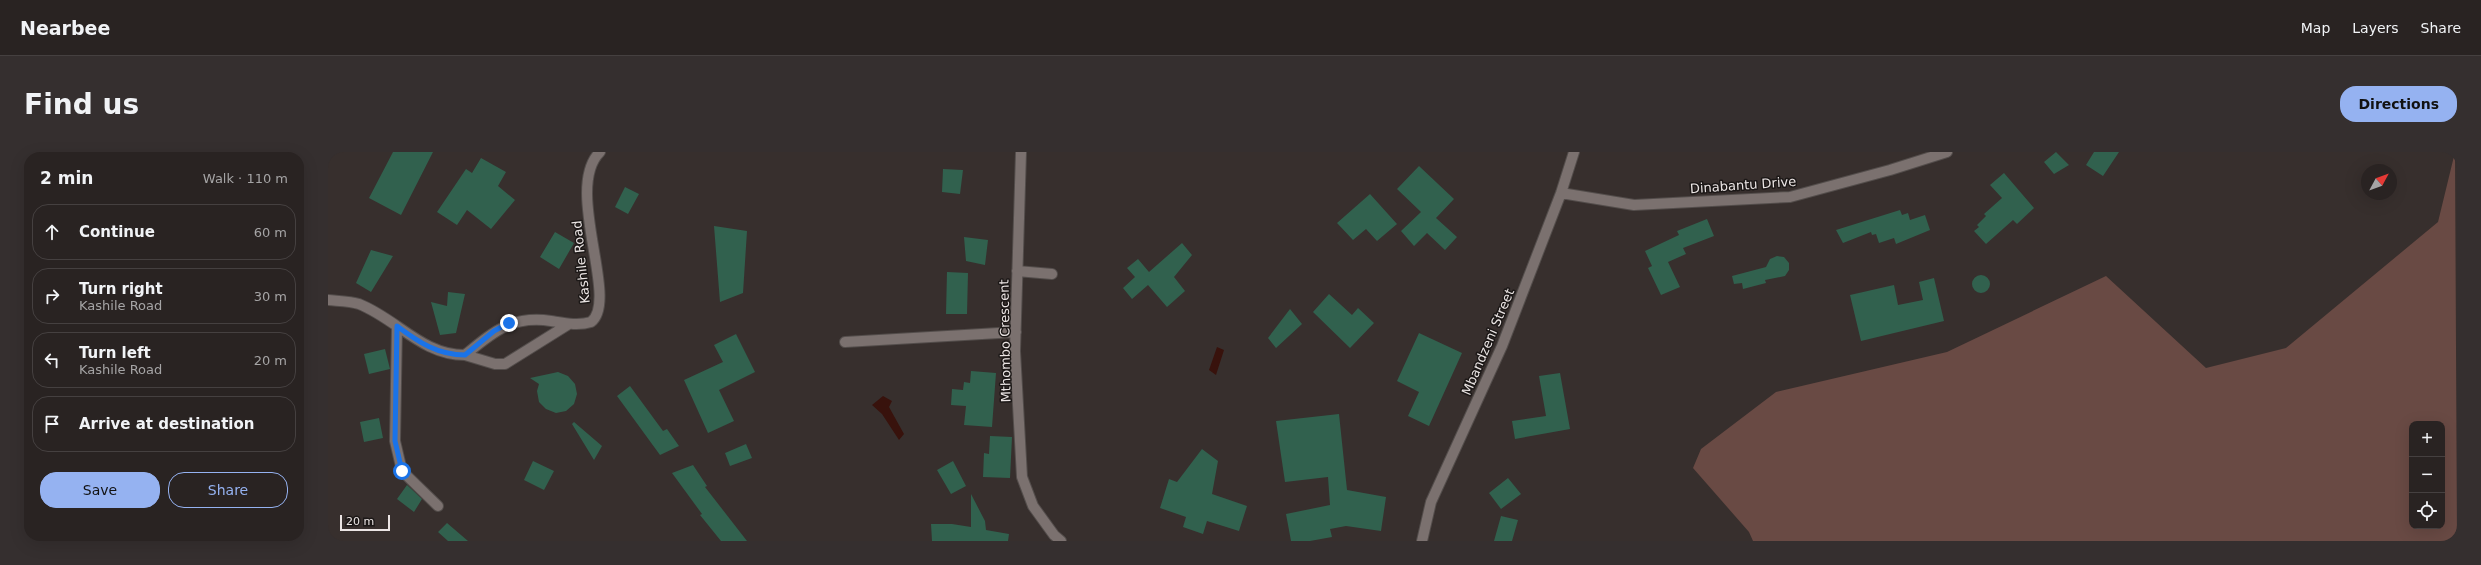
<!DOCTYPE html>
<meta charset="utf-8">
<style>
body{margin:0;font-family:"DejaVu Sans",sans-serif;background:#352f2f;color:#f1f3f6}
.controls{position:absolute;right:12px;bottom:12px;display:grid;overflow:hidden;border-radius:8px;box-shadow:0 4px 16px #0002}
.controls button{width:36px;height:36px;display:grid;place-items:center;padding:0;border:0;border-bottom:1px solid #454040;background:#292322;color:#f1f3f6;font:20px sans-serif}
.compass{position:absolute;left:2033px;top:12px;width:36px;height:36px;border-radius:50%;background:#292322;box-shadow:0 4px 16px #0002;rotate:49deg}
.scale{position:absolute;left:12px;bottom:10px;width:50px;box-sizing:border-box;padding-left:4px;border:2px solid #ebe5e4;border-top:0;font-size:11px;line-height:14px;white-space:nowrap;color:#ebe5e4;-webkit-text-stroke:3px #1c1817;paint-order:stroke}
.stop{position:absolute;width:12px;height:12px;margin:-9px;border:3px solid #1a73e8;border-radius:50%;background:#fff}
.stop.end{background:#1a73e8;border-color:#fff;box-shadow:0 1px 4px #0008}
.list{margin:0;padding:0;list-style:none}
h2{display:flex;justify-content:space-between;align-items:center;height:52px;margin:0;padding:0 16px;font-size:17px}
h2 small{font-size:13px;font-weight:400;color:#a5a4a5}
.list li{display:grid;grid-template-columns:26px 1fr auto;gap:12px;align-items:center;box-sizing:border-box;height:56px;margin:0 8px 8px;padding:0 8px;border:1px solid #454040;border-radius:16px}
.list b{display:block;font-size:15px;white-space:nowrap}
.list p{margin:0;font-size:13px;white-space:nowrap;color:#a5a4a5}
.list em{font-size:13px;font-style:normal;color:#a5a4a5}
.actions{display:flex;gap:8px;padding:12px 16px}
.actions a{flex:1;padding:9px 0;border:1px solid #95b2f1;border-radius:16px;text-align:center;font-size:14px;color:#95b2f1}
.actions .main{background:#95b2f1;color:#111}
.icon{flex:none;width:22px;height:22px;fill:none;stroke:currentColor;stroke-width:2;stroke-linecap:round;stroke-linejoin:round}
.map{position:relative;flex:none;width:2129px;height:389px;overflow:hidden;border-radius:16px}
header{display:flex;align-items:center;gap:24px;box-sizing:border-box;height:56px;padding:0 20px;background:#292322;border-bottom:1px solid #454040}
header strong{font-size:19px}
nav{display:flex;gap:22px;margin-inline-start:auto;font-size:14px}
.intro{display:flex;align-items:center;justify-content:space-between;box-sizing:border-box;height:96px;padding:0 24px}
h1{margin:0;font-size:28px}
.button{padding:10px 18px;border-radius:16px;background:#95b2f1;color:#111;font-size:14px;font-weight:700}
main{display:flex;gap:24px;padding:0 24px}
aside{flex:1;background:#292322;border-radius:16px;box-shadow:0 4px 16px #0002}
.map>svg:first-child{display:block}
</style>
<header>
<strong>Nearbee</strong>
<nav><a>Map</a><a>Layers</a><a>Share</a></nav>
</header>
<div class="intro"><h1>Find us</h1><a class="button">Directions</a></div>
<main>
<aside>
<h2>2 min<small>Walk · 110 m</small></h2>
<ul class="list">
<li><svg class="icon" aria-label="ahead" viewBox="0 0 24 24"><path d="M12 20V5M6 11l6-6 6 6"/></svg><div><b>Continue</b></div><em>60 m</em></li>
<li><svg class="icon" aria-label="right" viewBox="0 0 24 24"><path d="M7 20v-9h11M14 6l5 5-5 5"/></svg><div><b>Turn right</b><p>Kashile Road</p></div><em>30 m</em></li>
<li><svg class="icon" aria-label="left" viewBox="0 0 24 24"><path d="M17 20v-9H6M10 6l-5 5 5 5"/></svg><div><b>Turn left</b><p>Kashile Road</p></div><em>20 m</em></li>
<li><svg class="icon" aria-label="arrive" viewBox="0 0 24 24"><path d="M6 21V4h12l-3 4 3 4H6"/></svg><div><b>Arrive at destination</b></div></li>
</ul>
<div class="actions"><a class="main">Save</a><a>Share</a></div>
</aside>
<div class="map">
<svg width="2129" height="389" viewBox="0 0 2129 389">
<rect width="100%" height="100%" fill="#372f2d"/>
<path fill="#694a44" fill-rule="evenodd" d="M2127 0 2129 389H1425L1421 380 1365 316 1373 297 1448 240 1619 200 1778 124 1878 216 1958 196 2110 70ZM2084 272H2114V374H2084Z"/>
<path fill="#38120c" d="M889 195 896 198 888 223 881 218Z
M555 244 564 249 561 255 576 282 571 288 554 262 544 253Z"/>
<path fill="#31614e" d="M65 0H105L73 63 41 46Z
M1728 0 1741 13 1726 22 1716 10Z
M1766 0H1791L1775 24 1758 13Z
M153 6 178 20 170 34 187 48 163 77 139 58 129 73 109 60 138 17 144 21Z
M1091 14 1126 47 1108 66 1129 85 1117 98 1099 81 1086 94 1073 79 1093 60 1069 37Z
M615 17 635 18 632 42 614 40Z
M1676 21 1706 56 1689 72 1685 68 1658 92 1646 79 1651 75 1649 73 1658 64 1656 62 1674 46 1662 33Z
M297 35 311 42 300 62 287 55Z
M1042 42 1069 72 1049 89 1038 77 1025 88 1009 71Z
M1572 58 1574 63 1580 61 1582 68 1597 63 1602 78 1568 92 1566 86 1551 91 1548 82 1544 83 1543 80 1515 91 1508 78Z
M1379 67 1386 84 1355 96 1358 102 1340 110 1352 135 1333 143 1320 116 1324 114 1317 99 1351 83 1349 79Z
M386 74 419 79 415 141 392 150Z
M227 80 246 91 231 117 212 105Z
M636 85 660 88 657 113 638 109Z
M854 91 864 103 846 125 857 139 839 155 820 133 804 147 795 136 807 125 799 116 810 107 821 120Z
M43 98 65 104 43 140 28 131Z
M1449 104 1456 105 1461 111V118L1457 124 1437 128 1438 131 1415 137 1414 131 1406 132 1404 124 1438 115 1442 107Z
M619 120 640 121 639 162H618Z
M1644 132a9 9 0 1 1 18 0a9 9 0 1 1-18 0Z
M1606 126 1616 169 1533 189 1522 143 1566 133 1570 153 1595 148 1591 130Z
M120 140 137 142 128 181 112 183 103 150 119 154Z
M1001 142 1024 163 1030 156 1046 171 1022 196 985 160Z
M962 157 974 172 948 196 940 186Z
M1091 181 1134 201 1101 274 1080 264 1091 240 1069 229Z
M408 182 427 220 391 238 406 269 380 281 356 228 395 210 386 193Z
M57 197 62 217 41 222 36 202Z
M643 219 668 221 664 275 636 273 638 254 623 253 624 237 635 238 636 230 642 231Z
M230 220 240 224 247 232 249 242 246 252 238 259 228 261 218 257 211 250 209 239 211 232 202 226Z
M1232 221 1242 277 1187 287 1184 269 1218 264 1211 224Z
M302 234 335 279 339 277 351 294 332 303 289 244Z
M1011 262 1019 338 1058 345 1053 379 1018 374 1002 377 1004 385 982 389H963L958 362 1002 353 1000 325 957 330 948 269Z
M51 266 55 286 36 290 32 270Z
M246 270 274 294 266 308 244 272Z
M662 284 684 285 682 326 655 325 656 301 661 302Z
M418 292 424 306 402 314 397 301Z
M874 297 890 309 884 342 919 354 911 379 879 369 875 382 855 375 858 365 832 356 841 327 849 330Z
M205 309 226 319 216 338 196 328Z
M625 309 638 334 623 342 609 318Z
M365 313 379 334 377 335 419 389H393L372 363 374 362 344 321Z
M1180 326 1193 342 1173 357 1161 341Z
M79 333 94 347 86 360 69 347Z
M643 342 657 369 658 378 681 382 680 389H604L603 372H624L643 375Z
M1173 364 1190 368 1184 389H1166Z
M119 371 140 389H120L110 380Z"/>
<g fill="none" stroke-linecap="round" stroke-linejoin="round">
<defs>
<path id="minor" d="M693 0 687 199 694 325 705 354 726 383 733 389
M1233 41 1306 53 1462 45 1562 18 1619 0
M689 119 724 122
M0 148C9 149 22 149 31 152 69 167 94 203 137 203 165 180 184 163 223 169 236 171 250 174 263 170 292 148 235 36 272 0
M69 174 67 289 74 319 110 354
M517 190 688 180
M137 203 167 212H177L241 172
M1094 389 1103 350 1174 194 1233 41 1246 0"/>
</defs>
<use href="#minor" stroke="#534d4b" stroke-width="12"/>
<use href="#minor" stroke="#7b716f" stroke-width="10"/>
</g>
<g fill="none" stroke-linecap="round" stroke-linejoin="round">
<path stroke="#1a73e8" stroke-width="5" d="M74 319 67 289 69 174C90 190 110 203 137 203L166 179 181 171"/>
</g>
<g text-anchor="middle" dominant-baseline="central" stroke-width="3" stroke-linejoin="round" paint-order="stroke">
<g font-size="13" fill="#ebe5e4" stroke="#1c1817">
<text transform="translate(1415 33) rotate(-4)">Dinabantu Drive</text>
<text transform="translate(253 110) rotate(-96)">Kashile Road</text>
<text transform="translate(677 189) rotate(-91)">Mthombo Crescent</text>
<text transform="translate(1160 190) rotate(-67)">Mbandzeni Street</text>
</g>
</g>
</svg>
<div class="controls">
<button>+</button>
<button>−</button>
<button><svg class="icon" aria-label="locate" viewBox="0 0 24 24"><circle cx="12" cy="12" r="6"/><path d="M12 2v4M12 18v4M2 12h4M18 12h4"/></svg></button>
</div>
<svg class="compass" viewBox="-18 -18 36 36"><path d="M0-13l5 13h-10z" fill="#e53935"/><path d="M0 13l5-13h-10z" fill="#a5a4a5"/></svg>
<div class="scale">20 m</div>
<div class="stop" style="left:74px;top:319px"></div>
<div class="stop end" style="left:181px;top:171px"></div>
</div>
</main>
